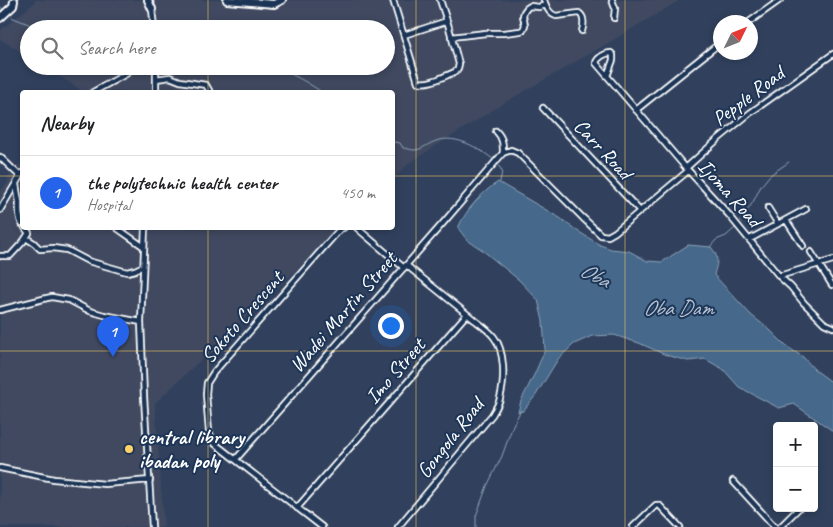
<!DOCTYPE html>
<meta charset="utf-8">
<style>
body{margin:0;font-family:Caveat,sans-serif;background:#f6f6f6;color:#202124}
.controls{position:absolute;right:15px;bottom:15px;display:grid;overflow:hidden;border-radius:5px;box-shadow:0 2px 8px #0003}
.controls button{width:45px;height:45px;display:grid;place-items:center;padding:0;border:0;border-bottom:1px solid #e0e0e0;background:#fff;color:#202124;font:25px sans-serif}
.compass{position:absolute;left:713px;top:15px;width:45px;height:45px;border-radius:50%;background:#fff;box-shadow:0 2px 8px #0003;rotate:47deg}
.you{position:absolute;left:390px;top:325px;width:18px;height:18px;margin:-12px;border:4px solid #fff;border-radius:50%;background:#1a73e8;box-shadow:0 0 0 8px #1a73e833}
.badge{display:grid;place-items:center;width:32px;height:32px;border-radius:50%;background:#2563eb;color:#fff;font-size:16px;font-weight:700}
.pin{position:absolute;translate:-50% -41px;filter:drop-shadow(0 1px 2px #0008)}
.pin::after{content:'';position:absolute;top:26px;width:18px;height:15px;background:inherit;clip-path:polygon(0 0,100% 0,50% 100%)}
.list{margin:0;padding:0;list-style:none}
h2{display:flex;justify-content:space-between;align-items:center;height:65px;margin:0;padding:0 20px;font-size:21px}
h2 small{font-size:16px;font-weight:400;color:#757577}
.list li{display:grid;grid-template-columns:32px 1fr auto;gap:15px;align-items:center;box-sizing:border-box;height:75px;padding:0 20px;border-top:1px solid #e0e0e0}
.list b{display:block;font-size:19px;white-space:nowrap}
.list p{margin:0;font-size:16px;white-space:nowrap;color:#757577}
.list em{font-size:16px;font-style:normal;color:#757577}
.icon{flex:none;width:28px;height:28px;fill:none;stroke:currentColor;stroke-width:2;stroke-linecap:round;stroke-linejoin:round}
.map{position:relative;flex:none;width:833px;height:527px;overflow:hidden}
.search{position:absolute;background:#fff;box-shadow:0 2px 8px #0003;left:20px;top:20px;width:375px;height:55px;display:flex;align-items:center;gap:12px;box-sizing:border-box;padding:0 18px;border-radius:28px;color:#757577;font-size:19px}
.panel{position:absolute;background:#fff;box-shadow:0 2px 8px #0003;left:20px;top:90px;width:375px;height:140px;border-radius:5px}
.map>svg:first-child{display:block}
</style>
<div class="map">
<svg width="833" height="527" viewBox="0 0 833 527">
<rect width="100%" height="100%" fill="#31415d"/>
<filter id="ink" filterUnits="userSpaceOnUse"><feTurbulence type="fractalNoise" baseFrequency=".02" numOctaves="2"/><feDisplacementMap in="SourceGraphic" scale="10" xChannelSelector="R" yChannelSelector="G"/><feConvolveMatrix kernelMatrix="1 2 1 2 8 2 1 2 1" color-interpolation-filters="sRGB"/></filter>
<g filter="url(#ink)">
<path fill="#3f4a61" d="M35 0H680L608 43 504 103 409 163 393 179 392 92H84L43 66H386V29H29V57L0 39V31L34 3Z
M22 162V228H341L155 403 164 527H0V192L9 181 7 178Z"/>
<path fill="#45678b" stroke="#8fa4b9" d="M498 182 560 218 576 230 600 245 611 249 629 251 647 261 662 262 688 245 711 247C720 258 717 263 714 275L751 315 771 331 786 346 803 357 815 370 833 383V431L794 404 779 408 739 387 723 369 705 359 688 361 666 355 639 343 614 335 592 336 574 344 558 359 536 395 523 411 518 412 521 401 535 373 545 350 543 321 538 300 519 280 481 249 467 240 458 228C466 210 481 193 498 182Z"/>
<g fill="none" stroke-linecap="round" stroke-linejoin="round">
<path stroke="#8fa4b9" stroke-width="1" d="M0 7 4 10
M11 17 41 29
M164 29 210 27 213 29
M279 66 288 70 291 74 306 82 322 92
M392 143 395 142 400 143 403 148C406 148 411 150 414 150 422 150 429 143 436 141 456 134 479 148 494 160
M497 163 502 171 500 182
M742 219 753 202 761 186 770 175 789 162
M710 247 716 240 726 236 735 228
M476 527V516L487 486 502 456 513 425 521 410"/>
<defs>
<path id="street" d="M393 0 418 82C430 85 444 76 455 72L458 68 459 64 448 24 440 0
M544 0C546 7 549 14 556 16L579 13C585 17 584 24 582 31
M612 0 615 8 614 18
M152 9 154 29
M749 22 780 0
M404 35 447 21
M451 37 486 33H504L520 31 523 30 525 25 523 16 524 12 527 8 530 6 539 7 546 5
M156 66V92
M607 76 613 60V55L611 53C605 53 597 58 596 63L686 168 729 215 779 276 791 287 804 303 824 323 833 327
M156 79 170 77 180 81 206 85 210 92
M93 92 126 74 135 66
M543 108 640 211
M636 110 720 43
M496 131C503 138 503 144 503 153
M0 157 20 176
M686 168 717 140 750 113 833 54
M16 184C17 190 18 196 19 202 19 210 18 217 22 224
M768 208 778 224
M0 210 22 173
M786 220 803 246
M117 228 144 247
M145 228 141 322 144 397 152 527
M357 228 404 268
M26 238 34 243 40 249 53 248 67 250 88 261 127 272 135 270 143 266
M750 239 806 209
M811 252 832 285
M0 256H10L23 242 29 233 25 228
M779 276 833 260
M0 310 47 298 52 297 69 300 90 311 104 315 141 322
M236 459 444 222 503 153 511 150 518 153 583 218 601 235 608 236 615 232 688 171
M0 468 54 479 105 484 150 480
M733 481 775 527
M297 508 467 314 406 265
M322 527 214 443 209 432 206 394 207 383 214 372 340 229 343 228
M398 527 492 415C495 410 499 404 500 398 505 380 505 351 494 337 487 328 475 321 467 314
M633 527 656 505H659L680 527
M780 527 799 508"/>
<path id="secondary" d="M148 0 152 9
M227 0 274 4 282 0
M0 18 13 6 14 1"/>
</defs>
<use href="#street" stroke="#fff" stroke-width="8"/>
<use href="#secondary" stroke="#fff" stroke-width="10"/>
<use href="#street" stroke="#1d3557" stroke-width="4.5"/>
<use href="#secondary" stroke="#1d3557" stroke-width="6"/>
</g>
</g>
<path fill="none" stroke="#ffd166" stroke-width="1" stroke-opacity="0.55" d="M208 0V29M416 0V527M625 0V527M208 66V92M0 176H22M392 176H833M208 228V527M0 351H833"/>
<circle fill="#ffd166" stroke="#1d3557" stroke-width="2" cx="129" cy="449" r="5"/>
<g text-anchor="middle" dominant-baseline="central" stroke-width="4" stroke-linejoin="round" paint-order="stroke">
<g font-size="21" fill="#fff" stroke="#1d3557">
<text transform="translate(748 96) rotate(-37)">Pepple Road</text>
<text transform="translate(603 149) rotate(47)">Carr Road</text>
<text transform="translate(730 193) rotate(48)">Ijoma Road</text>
<text transform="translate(343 312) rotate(-49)">Wadei Martin Street</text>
<text transform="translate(242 317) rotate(-49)">Sokoto Crescent</text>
<text transform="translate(395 371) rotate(-49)">Imo Street</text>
<text transform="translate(450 438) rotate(-52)">Gongola Road</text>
</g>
<g font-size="21" font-weight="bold" fill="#fff" stroke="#1d3557" text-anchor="start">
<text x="139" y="437">central library<tspan x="139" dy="24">ibadan poly</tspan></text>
</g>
<g font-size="22" font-style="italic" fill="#b5c2d1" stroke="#1d3557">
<text transform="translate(595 275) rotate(27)">Oba</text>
<text x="678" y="308">Oba Dam</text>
</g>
</g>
</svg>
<div class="controls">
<button>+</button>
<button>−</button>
</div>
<svg class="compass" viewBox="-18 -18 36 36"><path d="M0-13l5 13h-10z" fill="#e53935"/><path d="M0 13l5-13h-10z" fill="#757577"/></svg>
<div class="you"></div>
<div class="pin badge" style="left:113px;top:357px">1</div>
<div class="search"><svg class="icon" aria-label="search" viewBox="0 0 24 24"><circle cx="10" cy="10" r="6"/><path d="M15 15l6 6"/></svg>Search here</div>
<section class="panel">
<h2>Nearby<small></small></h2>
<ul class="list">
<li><span class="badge">1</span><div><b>the polytechnic health center</b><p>Hospital</p></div><em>450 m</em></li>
</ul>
</section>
</div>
